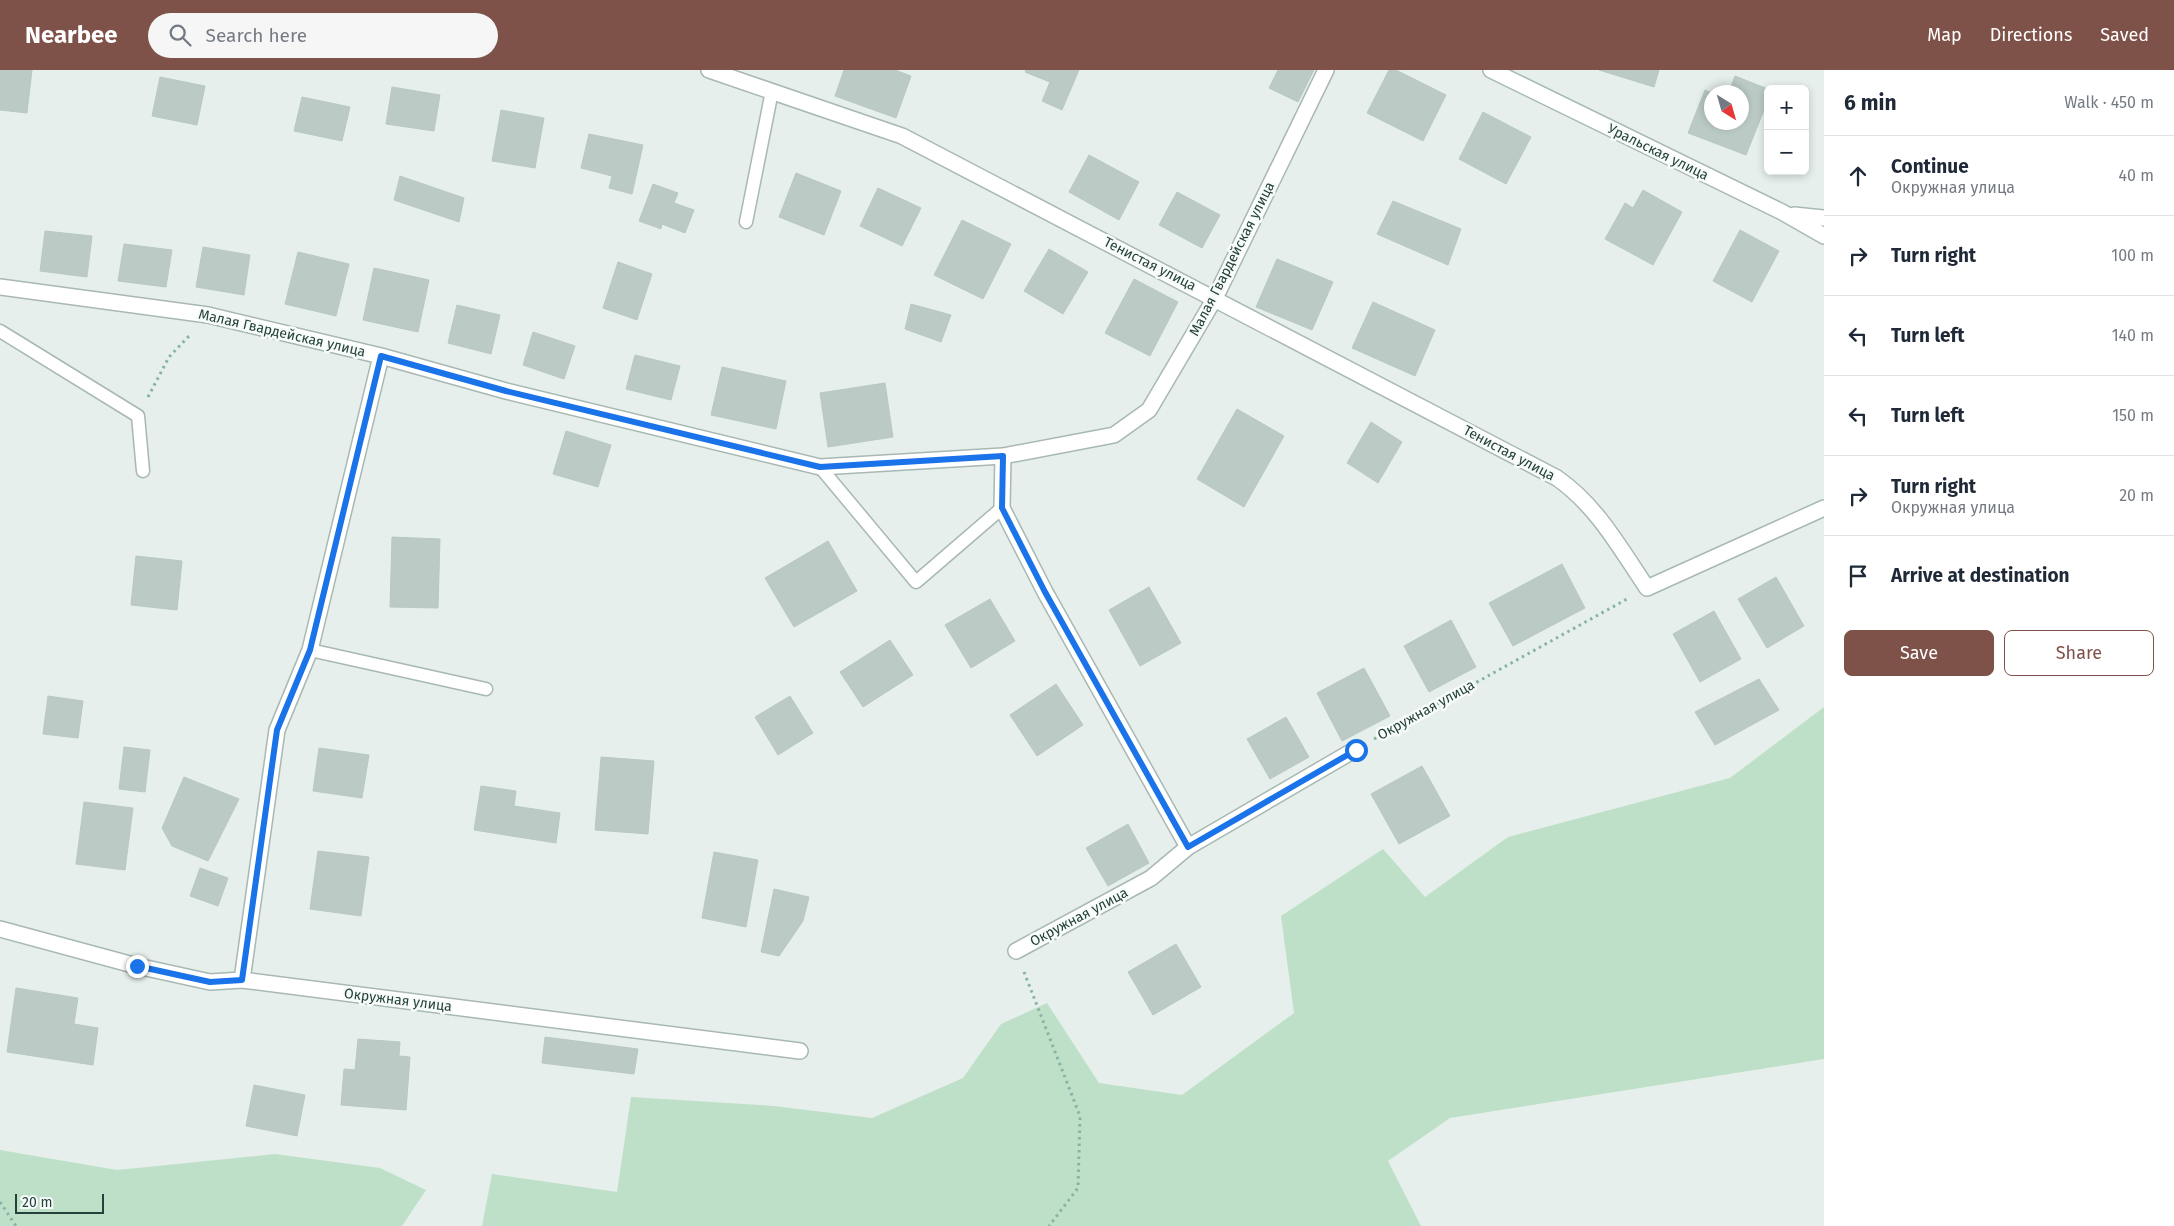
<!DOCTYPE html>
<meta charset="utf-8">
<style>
body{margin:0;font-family:"Fira Sans",sans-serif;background:#f6f6f7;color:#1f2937}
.controls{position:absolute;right:15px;top:15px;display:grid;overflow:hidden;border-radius:8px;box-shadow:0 2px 8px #0003}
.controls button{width:45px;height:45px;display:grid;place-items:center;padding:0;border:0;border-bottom:1px solid #e0e1e3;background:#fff;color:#1f2937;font:25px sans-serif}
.compass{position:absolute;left:1704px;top:15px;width:45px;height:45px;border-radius:50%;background:#fff;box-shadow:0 2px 8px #0003;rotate:143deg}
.scale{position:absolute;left:15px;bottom:12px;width:89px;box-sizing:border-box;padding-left:5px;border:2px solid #24423a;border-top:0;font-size:14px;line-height:18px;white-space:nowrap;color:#24423a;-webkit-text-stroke:4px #f7fbf9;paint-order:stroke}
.stop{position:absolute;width:15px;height:15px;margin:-11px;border:4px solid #1a73e8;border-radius:50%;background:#fff}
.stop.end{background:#1a73e8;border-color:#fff;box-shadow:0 1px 5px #0008}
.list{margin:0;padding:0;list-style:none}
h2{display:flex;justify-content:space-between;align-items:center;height:65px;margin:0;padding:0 20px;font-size:21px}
h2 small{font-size:16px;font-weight:400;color:#747a83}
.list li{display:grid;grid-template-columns:32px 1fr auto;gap:15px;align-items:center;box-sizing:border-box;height:80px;padding:0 20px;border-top:1px solid #e0e1e3}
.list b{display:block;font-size:19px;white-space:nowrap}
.list p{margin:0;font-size:16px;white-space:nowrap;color:#747a83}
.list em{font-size:16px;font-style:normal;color:#747a83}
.actions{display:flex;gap:10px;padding:15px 20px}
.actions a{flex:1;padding:11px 0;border:1px solid #7f5249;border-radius:8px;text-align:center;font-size:18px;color:#7f5249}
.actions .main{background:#7f5249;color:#fff}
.icon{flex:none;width:28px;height:28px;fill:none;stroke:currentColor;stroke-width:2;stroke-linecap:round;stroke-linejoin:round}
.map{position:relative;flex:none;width:1824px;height:1156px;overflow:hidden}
header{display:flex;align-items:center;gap:30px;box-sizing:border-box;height:70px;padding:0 25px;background:#7f5249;color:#fff}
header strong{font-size:24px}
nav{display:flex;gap:28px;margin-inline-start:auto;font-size:18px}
.search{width:350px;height:45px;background:#f6f6f7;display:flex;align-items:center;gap:12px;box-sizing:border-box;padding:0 18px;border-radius:28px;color:#747a83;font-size:19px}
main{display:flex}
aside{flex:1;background:#fff}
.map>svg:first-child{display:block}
</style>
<header>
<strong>Nearbee</strong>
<div class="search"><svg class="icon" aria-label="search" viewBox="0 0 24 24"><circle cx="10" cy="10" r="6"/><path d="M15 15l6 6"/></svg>Search here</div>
<nav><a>Map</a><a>Directions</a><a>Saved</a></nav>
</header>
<main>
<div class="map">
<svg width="1824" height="1156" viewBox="0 0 1824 1156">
<rect width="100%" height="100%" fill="#e6efeb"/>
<path fill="#bfe0c8" d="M1824 637V989L1450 1048 1388 1091 1421 1156H482L492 1104 617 1122 631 1027 774 1036 872 1048 963 1008 1001 954 1047 933 1099 1013 1182 1025 1294 943 1281 846 1383 779 1425 827 1508 767 1730 708Z
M0 1080 117 1100 275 1084 380 1098 426 1120 402 1156H0Z"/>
<path fill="#bbcac4" stroke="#b8c9c2" d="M0 0H32L27 43 0 40Z
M844 0H895L911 6 896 48 835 26Z
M1026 0H1079L1062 40 1042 31 1050 12 1025 2Z
M1278 0H1314L1298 32 1269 18Z
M1389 0H1396L1446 25 1423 71 1367 43Z
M1599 0H1659L1654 17Z
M1735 6 1768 19V30L1746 85 1688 63 1705 20 1712 23V52H1742V22H1729Z
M160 7 205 16 197 55 152 46Z
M392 17 440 25 434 61 386 54Z
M302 27 350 37 342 71 294 61Z
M501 40 544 48 535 98 492 91Z
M1483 42 1531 67 1506 114 1459 89Z
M589 64 643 75 632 124 609 118 612 106 581 98Z
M1089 85 1139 112 1119 150 1069 122Z
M796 103 841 121 824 165 779 147Z
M400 106 464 128 459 152 394 130Z
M653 114 678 123 674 133 694 140 685 163 662 154 661 159 639 151Z
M878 118 921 138 902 176 860 156Z
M1643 120 1682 142 1653 195 1605 169 1625 133 1633 138Z
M1177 122 1220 145 1202 178 1159 155Z
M1393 131 1461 159 1448 195 1377 164Z
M962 150 1011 174 983 229 934 205Z
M1740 160 1779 181 1752 232 1713 211Z
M45 161 92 166 87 207 40 201Z
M124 174 172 180 166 217 118 211Z
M203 177 250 185 244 225 196 217Z
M1049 179 1088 202 1063 244 1024 221Z
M298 182 349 194 336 246 285 234Z
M1277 189 1333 212 1312 260 1256 237Z
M618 192 652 204 637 250 603 238Z
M374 198 429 210 418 262 363 250Z
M1134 209 1178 232 1150 286 1105 263Z
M1373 232 1435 260 1415 306 1352 278Z
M911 234 951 245 941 272 905 259Z
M457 235 500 245 491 284 448 273Z
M533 262 575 276 564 309 523 295Z
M635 285 680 296 671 330 626 319Z
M722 297 786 311 776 359 711 345Z
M885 313 893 367 828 377 820 323Z
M1237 339 1284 366 1244 437 1197 409Z
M1371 352 1402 372 1378 413 1347 393Z
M566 361 611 375 598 417 553 404Z
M392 467 440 469 438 538 390 537Z
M828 471 857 521 794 557 765 508Z
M136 486 182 491 177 540 131 535Z
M1562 494 1585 538 1513 576 1489 533Z
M1776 507 1804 556 1767 578 1738 529Z
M1149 517 1181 573 1140 596 1109 540Z
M990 529 1015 571 971 598 945 555Z
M1714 541 1741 589 1700 612 1673 564Z
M1451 550 1476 597 1429 622 1404 576Z
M890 570 913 605 863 637 840 602Z
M1364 598 1390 646 1342 671 1317 623Z
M1759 609 1779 640 1715 675 1695 642Z
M1056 614 1083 655 1037 686 1010 645Z
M48 626 83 631 78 668 43 664Z
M790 626 813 663 778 685 755 647Z
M1286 647 1309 687 1270 709 1247 669Z
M124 677 150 680 145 722 119 719Z
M319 678 369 685 362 728 313 721Z
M601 687 654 691 648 764 595 760Z
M1422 696 1450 746 1399 774 1371 724Z
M184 707 239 729 208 791 172 776 162 758Z
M481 716 516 721 514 736 560 743 556 773 474 760Z
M84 732 133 738 125 800 76 794Z
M1128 754 1149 793 1108 816 1086 778Z
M318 781 369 787 361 846 310 839Z
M714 782 758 790 746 857 702 848Z
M200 798 228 808 218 836 190 826Z
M774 819 809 827 803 851 779 886 761 882Z
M1176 874 1201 917 1153 945 1128 902Z
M16 918 78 928 74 954 98 958 93 995 7 982Z
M545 967 638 979 634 1004 542 993Z
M358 969 400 972 399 986 410 987 406 1040 341 1035 344 999 355 1000Z
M254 1015 305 1025 297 1066 246 1056Z"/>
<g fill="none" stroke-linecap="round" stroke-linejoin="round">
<defs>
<path id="lane" d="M746 152 772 21
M0 261 138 346 143 401
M820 397 916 512 1002 438
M310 580 486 619"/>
<path id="street" d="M709 0 902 66 1557 408C1597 436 1620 478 1647 518L1824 438
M1491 0 1782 142 1824 166
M1794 145 1824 148
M0 217 208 245 381 286 506 321 820 397 1003 386 1114 365 1149 340 1215 228 1326 0
M1003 386 1002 438 1045 522 1188 777
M0 859 137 896 210 912 242 910 800 981
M1016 881 1151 808 1188 777 1356 679
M242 910 277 660 310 580 381 286"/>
</defs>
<use href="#lane" stroke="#a8b8b2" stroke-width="15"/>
<use href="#street" stroke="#a8b8b2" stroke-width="18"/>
<path stroke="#86b3a5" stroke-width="3" stroke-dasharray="2.5 4" stroke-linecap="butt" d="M148 327 169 287 189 266
M1374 669 1627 529
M1024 902 1080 1046 1078 1118 1049 1156
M0 1132 16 1156"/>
<use href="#lane" stroke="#fff" stroke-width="12"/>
<use href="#street" stroke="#fff" stroke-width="15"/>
</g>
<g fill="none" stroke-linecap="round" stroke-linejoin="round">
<path stroke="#1a73e8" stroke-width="6" d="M137 896 210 912 242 910 277 660 310 580 381 286 506 321 820 397 1003 386 1002 438 1045 522 1188 777 1356 680"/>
</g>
<g text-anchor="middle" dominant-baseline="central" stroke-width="5" stroke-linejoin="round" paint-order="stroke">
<g font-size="14" fill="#24423a" stroke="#f7fbf9">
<text transform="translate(1658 82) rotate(26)">Уральская улица</text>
<text transform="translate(1232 189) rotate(-63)">Малая Гвардейская улица</text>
<text transform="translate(1150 194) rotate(27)">Тенистая улица</text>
<text transform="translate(282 263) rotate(13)">Малая Гвардейская улица</text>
<text transform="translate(1509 383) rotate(28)">Тенистая улица</text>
<text transform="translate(1426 640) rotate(-29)">Окружная улица</text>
<text transform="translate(1079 847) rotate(-28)">Окружная улица</text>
<text transform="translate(398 930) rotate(7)">Окружная улица</text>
</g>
</g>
</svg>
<div class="controls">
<button>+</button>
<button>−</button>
</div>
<svg class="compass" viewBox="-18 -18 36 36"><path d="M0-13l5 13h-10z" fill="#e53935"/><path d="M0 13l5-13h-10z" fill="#747a83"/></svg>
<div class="scale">20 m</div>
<div class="stop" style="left:1356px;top:680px"></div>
<div class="stop end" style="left:137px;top:896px"></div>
</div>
<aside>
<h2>6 min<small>Walk · 450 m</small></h2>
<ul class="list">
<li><svg class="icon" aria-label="ahead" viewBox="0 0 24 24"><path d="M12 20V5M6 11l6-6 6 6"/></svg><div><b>Continue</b><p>Окружная улица</p></div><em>40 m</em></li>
<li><svg class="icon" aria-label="right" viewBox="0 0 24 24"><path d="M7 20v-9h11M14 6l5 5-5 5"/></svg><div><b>Turn right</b></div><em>100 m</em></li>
<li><svg class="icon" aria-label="left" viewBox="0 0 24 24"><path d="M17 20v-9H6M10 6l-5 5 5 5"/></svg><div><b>Turn left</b></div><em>140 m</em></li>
<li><svg class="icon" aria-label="left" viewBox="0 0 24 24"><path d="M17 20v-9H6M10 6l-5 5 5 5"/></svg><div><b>Turn left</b></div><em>150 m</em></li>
<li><svg class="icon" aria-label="right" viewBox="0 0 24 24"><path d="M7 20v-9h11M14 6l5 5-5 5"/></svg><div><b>Turn right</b><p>Окружная улица</p></div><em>20 m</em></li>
<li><svg class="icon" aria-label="arrive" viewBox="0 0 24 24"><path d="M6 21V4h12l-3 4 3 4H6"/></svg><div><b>Arrive at destination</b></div></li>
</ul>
<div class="actions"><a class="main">Save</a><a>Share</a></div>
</aside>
</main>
